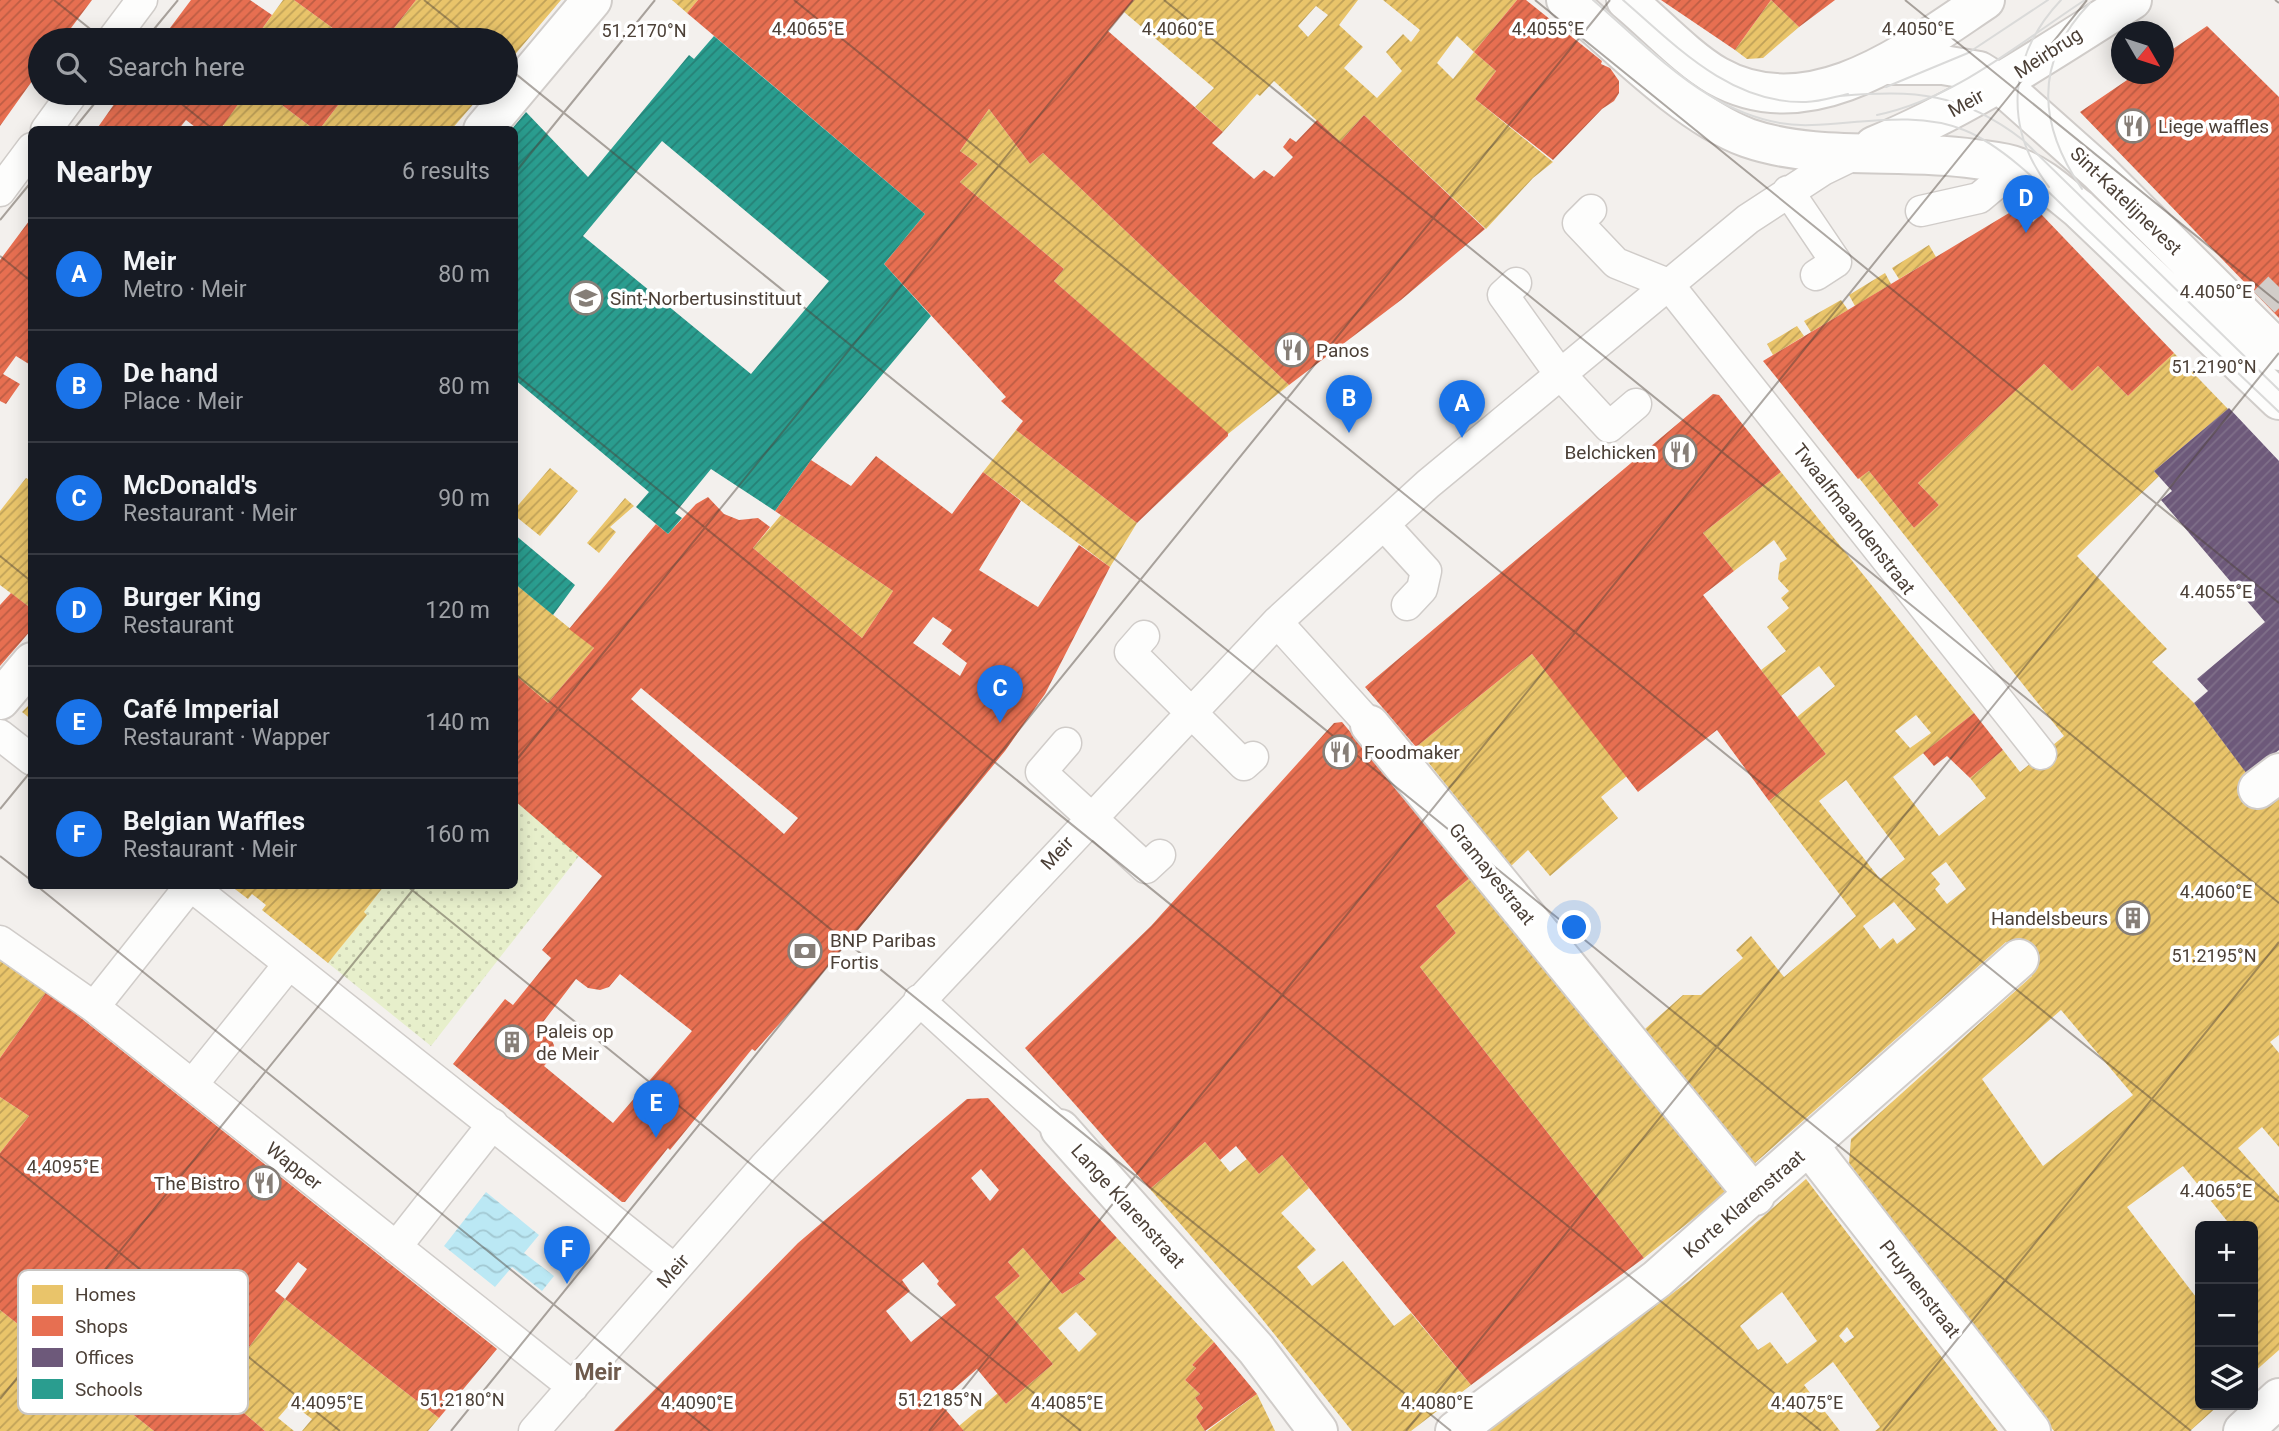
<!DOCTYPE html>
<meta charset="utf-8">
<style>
body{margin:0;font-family:Roboto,sans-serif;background:#20242c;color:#f1f3f6}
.controls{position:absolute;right:21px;bottom:21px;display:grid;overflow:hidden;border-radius:10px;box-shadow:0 4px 18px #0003}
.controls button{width:63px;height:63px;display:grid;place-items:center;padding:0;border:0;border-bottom:2px solid #363941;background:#171b24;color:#f1f3f6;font:35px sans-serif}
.compass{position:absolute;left:2111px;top:21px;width:63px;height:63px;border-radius:50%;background:#171b24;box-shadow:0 4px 18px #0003;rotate:129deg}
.you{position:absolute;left:1575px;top:928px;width:24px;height:24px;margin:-18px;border:5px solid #fff;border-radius:50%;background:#1a73e8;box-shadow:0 0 0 10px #1a73e833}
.badge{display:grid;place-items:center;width:46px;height:46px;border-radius:50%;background:#1a73e8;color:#fff;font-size:23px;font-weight:700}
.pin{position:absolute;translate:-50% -58px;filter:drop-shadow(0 2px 4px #0008)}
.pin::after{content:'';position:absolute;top:37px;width:24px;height:21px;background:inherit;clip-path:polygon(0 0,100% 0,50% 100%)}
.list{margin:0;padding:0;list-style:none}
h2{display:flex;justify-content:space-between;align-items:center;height:91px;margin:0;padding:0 28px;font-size:30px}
h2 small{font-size:23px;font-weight:400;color:#9ea1a6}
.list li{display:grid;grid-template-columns:46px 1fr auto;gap:21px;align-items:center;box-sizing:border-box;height:112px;padding:0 28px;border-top:2px solid #363941}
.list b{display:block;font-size:26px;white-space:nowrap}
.list p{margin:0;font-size:23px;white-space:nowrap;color:#9ea1a6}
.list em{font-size:23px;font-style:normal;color:#9ea1a6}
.icon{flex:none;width:38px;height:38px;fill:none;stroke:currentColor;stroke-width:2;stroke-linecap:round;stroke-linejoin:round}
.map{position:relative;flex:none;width:2279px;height:1431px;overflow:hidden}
.search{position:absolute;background:#171b24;box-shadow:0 4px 18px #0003;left:28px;top:28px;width:490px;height:77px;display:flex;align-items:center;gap:18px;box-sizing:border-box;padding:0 24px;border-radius:38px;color:#9ea1a6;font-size:26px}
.panel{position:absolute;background:#171b24;box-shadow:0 4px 18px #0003;left:28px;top:126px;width:490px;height:763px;border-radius:10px}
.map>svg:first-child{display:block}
</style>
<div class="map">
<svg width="2279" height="1431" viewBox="0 0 2279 1431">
<defs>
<pattern id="garden-dots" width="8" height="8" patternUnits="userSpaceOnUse" patternTransform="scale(1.75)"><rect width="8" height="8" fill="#e7efcb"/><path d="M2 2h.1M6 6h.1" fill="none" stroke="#c8ceaf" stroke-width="1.8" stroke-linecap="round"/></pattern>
<pattern id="water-waves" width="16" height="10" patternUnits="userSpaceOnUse" patternTransform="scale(1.75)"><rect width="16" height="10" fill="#bbe8f4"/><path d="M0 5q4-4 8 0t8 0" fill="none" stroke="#a2c8d2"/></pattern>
<pattern id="homes-hatch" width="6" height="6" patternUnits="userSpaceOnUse" patternTransform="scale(1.75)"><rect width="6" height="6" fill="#e9c46a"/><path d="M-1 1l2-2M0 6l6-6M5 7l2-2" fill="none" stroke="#bfa158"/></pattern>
<pattern id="shops-hatch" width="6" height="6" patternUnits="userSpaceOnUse" patternTransform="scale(1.75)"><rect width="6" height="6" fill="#e76f51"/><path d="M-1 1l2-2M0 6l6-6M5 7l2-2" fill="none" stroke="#bd5d44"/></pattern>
<pattern id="offices-hatch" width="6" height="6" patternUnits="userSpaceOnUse" patternTransform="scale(1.75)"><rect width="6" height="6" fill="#6d597a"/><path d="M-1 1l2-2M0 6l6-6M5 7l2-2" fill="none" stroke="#7f6f89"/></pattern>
<pattern id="schools-hatch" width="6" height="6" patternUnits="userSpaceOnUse" patternTransform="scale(1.75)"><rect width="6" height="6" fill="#2a9d8f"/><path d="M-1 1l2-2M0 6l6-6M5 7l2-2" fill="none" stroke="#268176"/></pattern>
</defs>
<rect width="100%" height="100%" fill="#f3f0ed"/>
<path fill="url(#garden-dots)" d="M515 800 579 856 431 1046 328 963 366 916 364 912 384 886H514Z"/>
<path fill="url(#water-waves)" d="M486 1192 539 1235 524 1253 554 1276 542 1291 512 1267 495 1287 444 1246Z"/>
<path fill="url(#homes-hatch)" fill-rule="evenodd" d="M283 0H294L349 40H254Z
M416 0H561L506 65V40H385Z
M672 0H698L687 13Z
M1134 0H1358L1339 25 1363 47 1344 68 1377 98 1402 71 1386 52 1403 34 1411 42 1420 30 1383 0H1517L1474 52 1496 71 1475 99 1553 162 1533 178 1486 229 1364 115 1340 142 1274 81 1260 96 1257 94 1223 132 1195 107 1214 88 1124 12ZM1316 6 1328 15 1308 37 1298 26ZM1457 36 1474 52 1453 79 1437 63Z
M1771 0 1799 27 1763 58 1747 59 1735 50Z
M246 93H266L315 130H229L223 125Z
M324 93H483L451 130H319L339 104Z
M989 109 1030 164 1043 153 1289 385 1228 434 1054 281 1064 269 960 182 978 164 960 151Z
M1929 245 1936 257 1899 279 1892 268Z
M1885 273 1891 284 1855 306 1849 295Z
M1841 300 1848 310 1811 332 1804 321Z
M1797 326 1804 336 1773 355 1767 344Z
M2174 353 2228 409 2154 471 2159 476 2077 556 2167 649 2152 662 2194 703 2270 804 2279 797V1035L2270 1042 2279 1053V1147L2262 1127 2238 1148 2279 1196V1350L2253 1373V1226H2231L2183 1166 2127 1207 2196 1297 2200 1294V1405H2219L2190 1431H2054L1849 1163 1851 1139 2032 976 2006 942 1754 1164 1645 1029 1683 995H1701L1743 958 1736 950 1751 936 1784 977 1856 916 1769 801 1826 754 1797 717 1835 686 1819 666 1781 696 1761 670 1786 651 1767 627 1789 608 1781 598 1789 591 1778 579 1780 563 1787 559 1774 540 1734 571 1703 533 1781 472 1974 713 1893 777 1939 836 1986 798 1970 778 2003 750 2020 772 2064 736 1859 478 1869 471 1914 528 1939 505 1918 483 2044 364 2072 391 2098 366 2128 396ZM1916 715 1931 733 1910 748 1895 731ZM1846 780 1905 859 1880 879 1819 801ZM1946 862 1966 889 1947 904 1935 889 1940 884 1931 873ZM1894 902 1916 929 1897 944 1893 938 1880 949 1863 926ZM2061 1010 2133 1095 2043 1166 1982 1079Z
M1016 430 1137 523 1110 567 983 472Z
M550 468 578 491 540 536 514 515V510Z
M26 478 32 481V609L0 585V511Z
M625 498 634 506 610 527 616 532 599 553 587 543Z
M781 515 893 591 862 638 753 548Z
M514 583 594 648 548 703 514 674Z
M1532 654 1627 776 1601 797 1618 818 1550 876 1528 850 1511 866 1416 747Z
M32 702V720L22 712Z
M1471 877 1727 1192 1644 1258 1420 967 1456 933 1436 906Z
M231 886H384L364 912 367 915 328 963 262 910 266 905 252 894 248 899Z
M0 961 47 991 0 1058Z
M0 1097 29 1116 0 1153Z
M1205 1142 1230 1172 1247 1159 1259 1174 1282 1155 1309 1188 1281 1213 1316 1250 1297 1267 1312 1286 1343 1261 1394 1326 1411 1313 1471 1385 1411 1431H1352L1251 1305 1150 1189Z
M1806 1179 1998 1431H1875L1880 1427 1833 1362 1804 1385 1840 1431H1487L1689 1281ZM1782 1292 1817 1341 1787 1364 1770 1342 1758 1350 1740 1326ZM1847 1327 1854 1337 1845 1343 1839 1336Z
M1117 1238 1214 1342 1192 1365 1196 1368 1185 1380 1200 1394 1195 1398 1203 1408 1196 1417 1205 1431H964L959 1426 998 1393 1006 1404 1053 1364 995 1297 1020 1276 1008 1262 1023 1248 1062 1294 1086 1279 1079 1273ZM1076 1312 1097 1334 1079 1352 1058 1328Z
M285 1299 439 1418 428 1431H302L312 1419 291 1403 278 1418 294 1431H265L217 1390Z
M0 1310 154 1431H0Z
M1257 1394 1275 1431H1207Z"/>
<path fill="url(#shops-hatch)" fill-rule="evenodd" d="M0 0H92L62 40H40V70L0 126Z
M191 0H250L272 15 254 40H161Z
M294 0H416L385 40H349Z
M698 0H1134L1108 31 1223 132 1212 143 1254 179 1264 170 1274 177 1293 157 1283 147 1290 138 1296 142 1317 120 1340 142 1364 115 1485 229 1401 300 1289 385 1043 153 1030 164 989 109 960 151 978 164 960 182 1064 269 1054 281 1228 433V436L1137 523 1016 430 1023 421 1001 401 1006 397 884 264 925 214 687 13Z
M1517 0H1526L1602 61 1601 64 1610 68 1619 81V93L1614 101 1602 109 1553 160 1475 99 1496 71 1474 52Z
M1661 0H1835L1799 27 1771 0 1735 50Z
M2207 26 2279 97V318L2080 112 2136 74H2164V55Z
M122 93H246L220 130H199L186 120 178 130H96Z
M266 93H324L339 104 319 130H315Z
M2014 210 2023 220 2027 216 2033 222 2041 214 2174 353 2128 396 2098 366 2072 391 2044 364 1918 483 1939 505 1914 528 1869 471 1858 479 1763 361Z
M32 217V366L16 356 3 374 20 384 6 404 0 401V260Z
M1713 394 1719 395 1781 472 1703 533 1734 571 1703 595 1826 754 1769 801 1717 730 1638 792 1532 654 1416 747 1365 687Z
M876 456 952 514 983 472 1021 501 979 570 1038 607 1079 545 1110 567 1045 694 1005 751 797 1004 755 1051 752 1049 670 1150 668 1148 625 1202H622L453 1064 505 999 513 1005 551 958 542 950 602 876 514 800V674L548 703 594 648 569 629 656 524 668 534 696 504 708 497 724 514 739 520 758 518 770 527 753 548 862 638 893 591 775 511 811 460 851 486ZM933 617 952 630 942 644 967 663 960 676 913 643ZM641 688 798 818 784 834 631 699ZM620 974 692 1031 613 1123 544 1066 552 1057 554 1045 547 1031 540 1026 576 979 588 988 600 990 609 987Z
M11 593 32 609V629L0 666V605Z
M1974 713 2003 750 1970 778 1947 756 1934 766 1923 753Z
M1342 722 1471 877 1436 906 1456 933 1420 967 1644 1258 1471 1385 1282 1155 1259 1174 1236 1146 1220 1160 1205 1142 1150 1189 1025 1048 1151 926 1334 723Z
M47 991 497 1349 439 1418 285 1299 307 1269 298 1262 275 1291 285 1299 217 1390 265 1431H154L0 1310V1153L29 1116 0 1097V1058Z
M988 1098 1117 1238 1079 1273 1086 1279 1062 1294 1023 1248 1008 1262 1020 1276 995 1297 1053 1364 1006 1404 977 1369 939 1402 964 1431H614L798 1243 967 1099ZM981 1169 999 1190 990 1201 971 1178ZM923 1262 939 1281 937 1284 956 1305 911 1342 886 1311 910 1291 902 1280Z
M1214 1342 1257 1394 1205 1431 1196 1417 1203 1408 1195 1398 1200 1394 1185 1380 1196 1368 1192 1365Z"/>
<path fill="url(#offices-hatch)" d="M2229 408 2279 461V750L2247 774 2194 703 2208 691 2197 679 2265 622 2161 500 2172 491 2154 471Z"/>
<path fill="url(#schools-hatch)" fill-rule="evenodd" d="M714 36 925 214 884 264 931 316 811 460 775 511 711 469 675 513 682 518 668 534 636 507 649 492 514 379V130H511L526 112 588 177 689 55 694 59ZM662 141 829 281 751 374 583 236Z
M514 534 575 585 553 615 514 583Z"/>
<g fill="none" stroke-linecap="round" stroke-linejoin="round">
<path stroke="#d2cdc9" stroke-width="30" stroke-dasharray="30 15" stroke-linecap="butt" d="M2264 302 2279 287"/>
<defs>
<path id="pedestrian" d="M112 40 142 0
M46 130 73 93
M0 191 32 148
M1788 191 1836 262 1816 275
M1591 210 1578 223 1616 263 1668 284 2041 754
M1921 211 1979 198 2003 178
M1516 283 1503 295 1559 373 1609 427 1636 404
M1384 525 1426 571 1422 589 1407 605
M1277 622 1370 725
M1144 636 1130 652 1244 765 1253 757
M0 735 32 760
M1066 743 1041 772 1146 868 1160 855
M191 886 674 1269
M0 941 94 1007 573 1387
M919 1000 1060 1129
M94 1007 190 886
M192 1085 289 964
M396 1247 493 1124
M534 1431 764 1167 1277 622 1428 484 1748 219 1823 170 1856 154"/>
<path id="minor" d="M483 130 592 0
M0 700 32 662
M1370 725 1755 1196
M2258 789 2279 773
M1060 1129 1256 1349 1318 1431
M1810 1147 2031 1431
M1455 1431 1657 1279 2019 959
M2243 1431 2279 1398"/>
<path id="tertiary" d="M1566 0C1616 43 1687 116 1748 138 1817 162 1902 148 1975 159 1989 161 2005 162 2017 167 2040 175 2060 194 2079 209L2279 400
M1626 0C1654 23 1686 58 1717 76 1811 129 1910 50 1985 0
M1888 65H1943L1979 71 2000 84 2099 172 2279 351
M1874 146C1967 108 2048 53 2132 0"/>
</defs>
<use href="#pedestrian" stroke="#d0ccc9" stroke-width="33"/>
<use href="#minor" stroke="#d0ccc9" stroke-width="42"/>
<use href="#tertiary" stroke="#d0ccc9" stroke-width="42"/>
<use href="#pedestrian" stroke="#fdfdfc" stroke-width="30"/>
<use href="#minor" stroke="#fdfdfc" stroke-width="38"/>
<use href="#tertiary" stroke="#fdfdfc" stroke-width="38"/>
<path stroke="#dadad9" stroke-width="2" d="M1593 0C1656 54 1722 129 1812 125 1862 123 1917 111 1964 130 2009 148 2056 200 2091 233 2154 293 2216 352 2279 412
M1623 0C1675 45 1730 104 1806 102 1819 102 1834 97 1848 94
M1886 87 1968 53 2048 0
M1840 96C1915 90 1961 92 2023 140L2279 390
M1877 115C1955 99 2019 43 2085 0
M2049 187C2002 126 2009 55 2061 0
M2082 189C2038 125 2033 62 2090 3"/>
</g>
<path fill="none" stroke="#4c4037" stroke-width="2" stroke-opacity="0.45" d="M54 0 104 40M424 0 474 40M794 0 2279 1202M1164 0 2279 903M1535 0 2279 603M1905 0 2279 303M2275 0 2279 3M145 40 178 0M506 66 2191 1431M168 93 214 130M73 130 103 93M514 174 655 0M0 220 32 181M0 256 32 282M514 373 1821 1431M0 556 32 582M514 673 1451 1431M514 763 1133 0M0 809 32 770M0 856 32 881M37 886 710 1431M407 886 1081 1431M0 1156 340 1431M0 1399 416 886M451 1431 1610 0M929 1431 2087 0M1406 1431 2279 353M1883 1431 2279 942"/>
<defs>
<symbol id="restaurant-ring" viewBox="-11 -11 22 22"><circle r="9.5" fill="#fff" stroke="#867e77" stroke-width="1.5"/><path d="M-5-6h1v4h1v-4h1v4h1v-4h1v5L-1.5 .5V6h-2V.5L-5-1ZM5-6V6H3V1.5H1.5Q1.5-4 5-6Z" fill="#867e77"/></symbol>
<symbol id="school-ring" viewBox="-11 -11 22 22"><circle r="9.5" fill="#fff" stroke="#867e77" stroke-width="1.5"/><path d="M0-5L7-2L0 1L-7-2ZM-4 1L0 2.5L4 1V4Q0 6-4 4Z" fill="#867e77"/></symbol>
<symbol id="building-ring" viewBox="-11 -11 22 22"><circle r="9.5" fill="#fff" stroke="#867e77" stroke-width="1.5"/><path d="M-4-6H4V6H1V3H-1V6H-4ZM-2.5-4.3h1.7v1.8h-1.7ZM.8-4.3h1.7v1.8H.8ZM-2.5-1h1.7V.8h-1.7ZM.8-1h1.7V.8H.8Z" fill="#867e77"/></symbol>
<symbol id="bank-ring" viewBox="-11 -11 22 22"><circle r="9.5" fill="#fff" stroke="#867e77" stroke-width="1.5"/><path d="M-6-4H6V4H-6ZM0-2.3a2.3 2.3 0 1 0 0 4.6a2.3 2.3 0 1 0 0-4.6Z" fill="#867e77"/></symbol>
</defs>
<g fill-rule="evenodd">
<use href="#restaurant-ring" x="2114" y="107" width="38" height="38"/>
<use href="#school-ring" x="567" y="279" width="38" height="38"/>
<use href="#restaurant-ring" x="1273" y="331" width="38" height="38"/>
<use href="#restaurant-ring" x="1661" y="433" width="38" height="38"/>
<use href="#restaurant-ring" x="1321" y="733" width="38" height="38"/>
<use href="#building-ring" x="2114" y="899" width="38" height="38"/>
<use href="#bank-ring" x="786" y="932" width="38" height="38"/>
<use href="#building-ring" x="493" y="1023" width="38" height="38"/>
<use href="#restaurant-ring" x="245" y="1164" width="38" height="38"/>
</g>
<g text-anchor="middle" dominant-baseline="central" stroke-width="7" stroke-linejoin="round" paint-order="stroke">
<g font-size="19" fill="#4c4037" stroke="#fff">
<text transform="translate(2048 53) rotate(-33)">Meirbrug</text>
<text transform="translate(1966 103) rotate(-29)">Meir</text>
<text transform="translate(2126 201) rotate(44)">Sint-Katelijnevest</text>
<text transform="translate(1854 519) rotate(52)">Twaalfmaandenstraat</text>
<text transform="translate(1057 853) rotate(-47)">Meir</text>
<text transform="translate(1492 874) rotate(51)">Gramayestraat</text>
<text transform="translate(294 1166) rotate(38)">Wapper</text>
<text transform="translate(1744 1204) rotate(-41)">Korte Klarenstraat</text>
<text transform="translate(1128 1206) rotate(48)">Lange Klarenstraat</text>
<text transform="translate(673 1271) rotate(-49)">Meir</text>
<text transform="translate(1920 1289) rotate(52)">Pruynenstraat</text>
</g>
<g font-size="19" fill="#4c4037" stroke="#fff" text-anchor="start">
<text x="2158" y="126">Liege waffles</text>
<text x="610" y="298">Sint-Norbertusinstituut</text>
<text x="1316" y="350">Panos</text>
<text x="1656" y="452" text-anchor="end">Belchicken</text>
<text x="1364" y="752">Foodmaker</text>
<text x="2108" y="918" text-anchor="end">Handelsbeurs</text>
<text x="830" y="940">BNP Paribas<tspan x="830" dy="22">Fortis</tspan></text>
<text x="536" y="1031">Paleis op<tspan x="536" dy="22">de Meir</tspan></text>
<text x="240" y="1183" text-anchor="end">The Bistro</text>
</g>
<g font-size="23" font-weight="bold" fill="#6f5b4d" stroke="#fff">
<text x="598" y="1372">Meir</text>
</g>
</g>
<rect x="18" y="1270" width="230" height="144" rx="10" fill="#fff" stroke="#c9c6c3" stroke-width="2"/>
<rect x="32" y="1285" width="31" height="19" fill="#e9c46a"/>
<rect x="32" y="1316" width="31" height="20" fill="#e76f51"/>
<rect x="32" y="1348" width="31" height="19" fill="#6d597a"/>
<rect x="32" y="1379" width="31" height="20" fill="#2a9d8f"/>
<g font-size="19" fill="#4c4037">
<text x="75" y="1301">Homes</text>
<text x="75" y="1333">Shops</text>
<text x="75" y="1364">Offices</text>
<text x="75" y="1396">Schools</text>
</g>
<g font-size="18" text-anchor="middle" fill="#4c4037" stroke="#fff" stroke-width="7" stroke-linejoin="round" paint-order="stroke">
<text x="1918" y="35">4.4050°E</text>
<text x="808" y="35">4.4065°E</text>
<text x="1178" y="35">4.4060°E</text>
<text x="1548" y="35">4.4055°E</text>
<text x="644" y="37">51.2170°N</text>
<text x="2216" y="298">4.4050°E</text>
<text x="2214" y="373">51.2190°N</text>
<text x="2216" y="598">4.4055°E</text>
<text x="2216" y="898">4.4060°E</text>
<text x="2214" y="962">51.2195°N</text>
<text x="63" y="1173">4.4095°E</text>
<text x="2216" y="1197">4.4065°E</text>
<text x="462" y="1406">51.2180°N</text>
<text x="940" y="1406">51.2185°N</text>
<text x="327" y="1409">4.4095°E</text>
<text x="697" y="1409">4.4090°E</text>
<text x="1067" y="1409">4.4085°E</text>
<text x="1437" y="1409">4.4080°E</text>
<text x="1807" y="1409">4.4075°E</text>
</g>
</svg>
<div class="controls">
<button>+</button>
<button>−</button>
<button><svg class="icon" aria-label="layers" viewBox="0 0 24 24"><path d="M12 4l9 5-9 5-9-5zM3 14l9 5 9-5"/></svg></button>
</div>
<svg class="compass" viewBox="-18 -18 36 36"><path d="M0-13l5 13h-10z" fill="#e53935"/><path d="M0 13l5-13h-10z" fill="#9ea1a6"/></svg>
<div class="you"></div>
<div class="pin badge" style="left:1462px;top:438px">A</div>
<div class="pin badge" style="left:1349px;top:433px">B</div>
<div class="pin badge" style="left:1000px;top:723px">C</div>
<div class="pin badge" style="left:2026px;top:233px">D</div>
<div class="pin badge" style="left:656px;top:1138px">E</div>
<div class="pin badge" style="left:567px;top:1284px">F</div>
<div class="search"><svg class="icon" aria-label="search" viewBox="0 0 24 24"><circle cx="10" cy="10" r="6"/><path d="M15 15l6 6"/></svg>Search here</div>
<section class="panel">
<h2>Nearby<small>6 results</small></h2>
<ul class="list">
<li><span class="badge">A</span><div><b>Meir</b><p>Metro · Meir</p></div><em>80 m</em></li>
<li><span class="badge">B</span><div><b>De hand</b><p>Place · Meir</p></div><em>80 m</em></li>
<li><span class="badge">C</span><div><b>McDonald's</b><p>Restaurant · Meir</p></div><em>90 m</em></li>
<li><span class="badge">D</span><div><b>Burger King</b><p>Restaurant</p></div><em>120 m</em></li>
<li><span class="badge">E</span><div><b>Café Imperial</b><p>Restaurant · Wapper</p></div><em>140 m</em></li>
<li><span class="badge">F</span><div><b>Belgian Waffles</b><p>Restaurant · Meir</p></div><em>160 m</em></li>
</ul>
</section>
</div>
